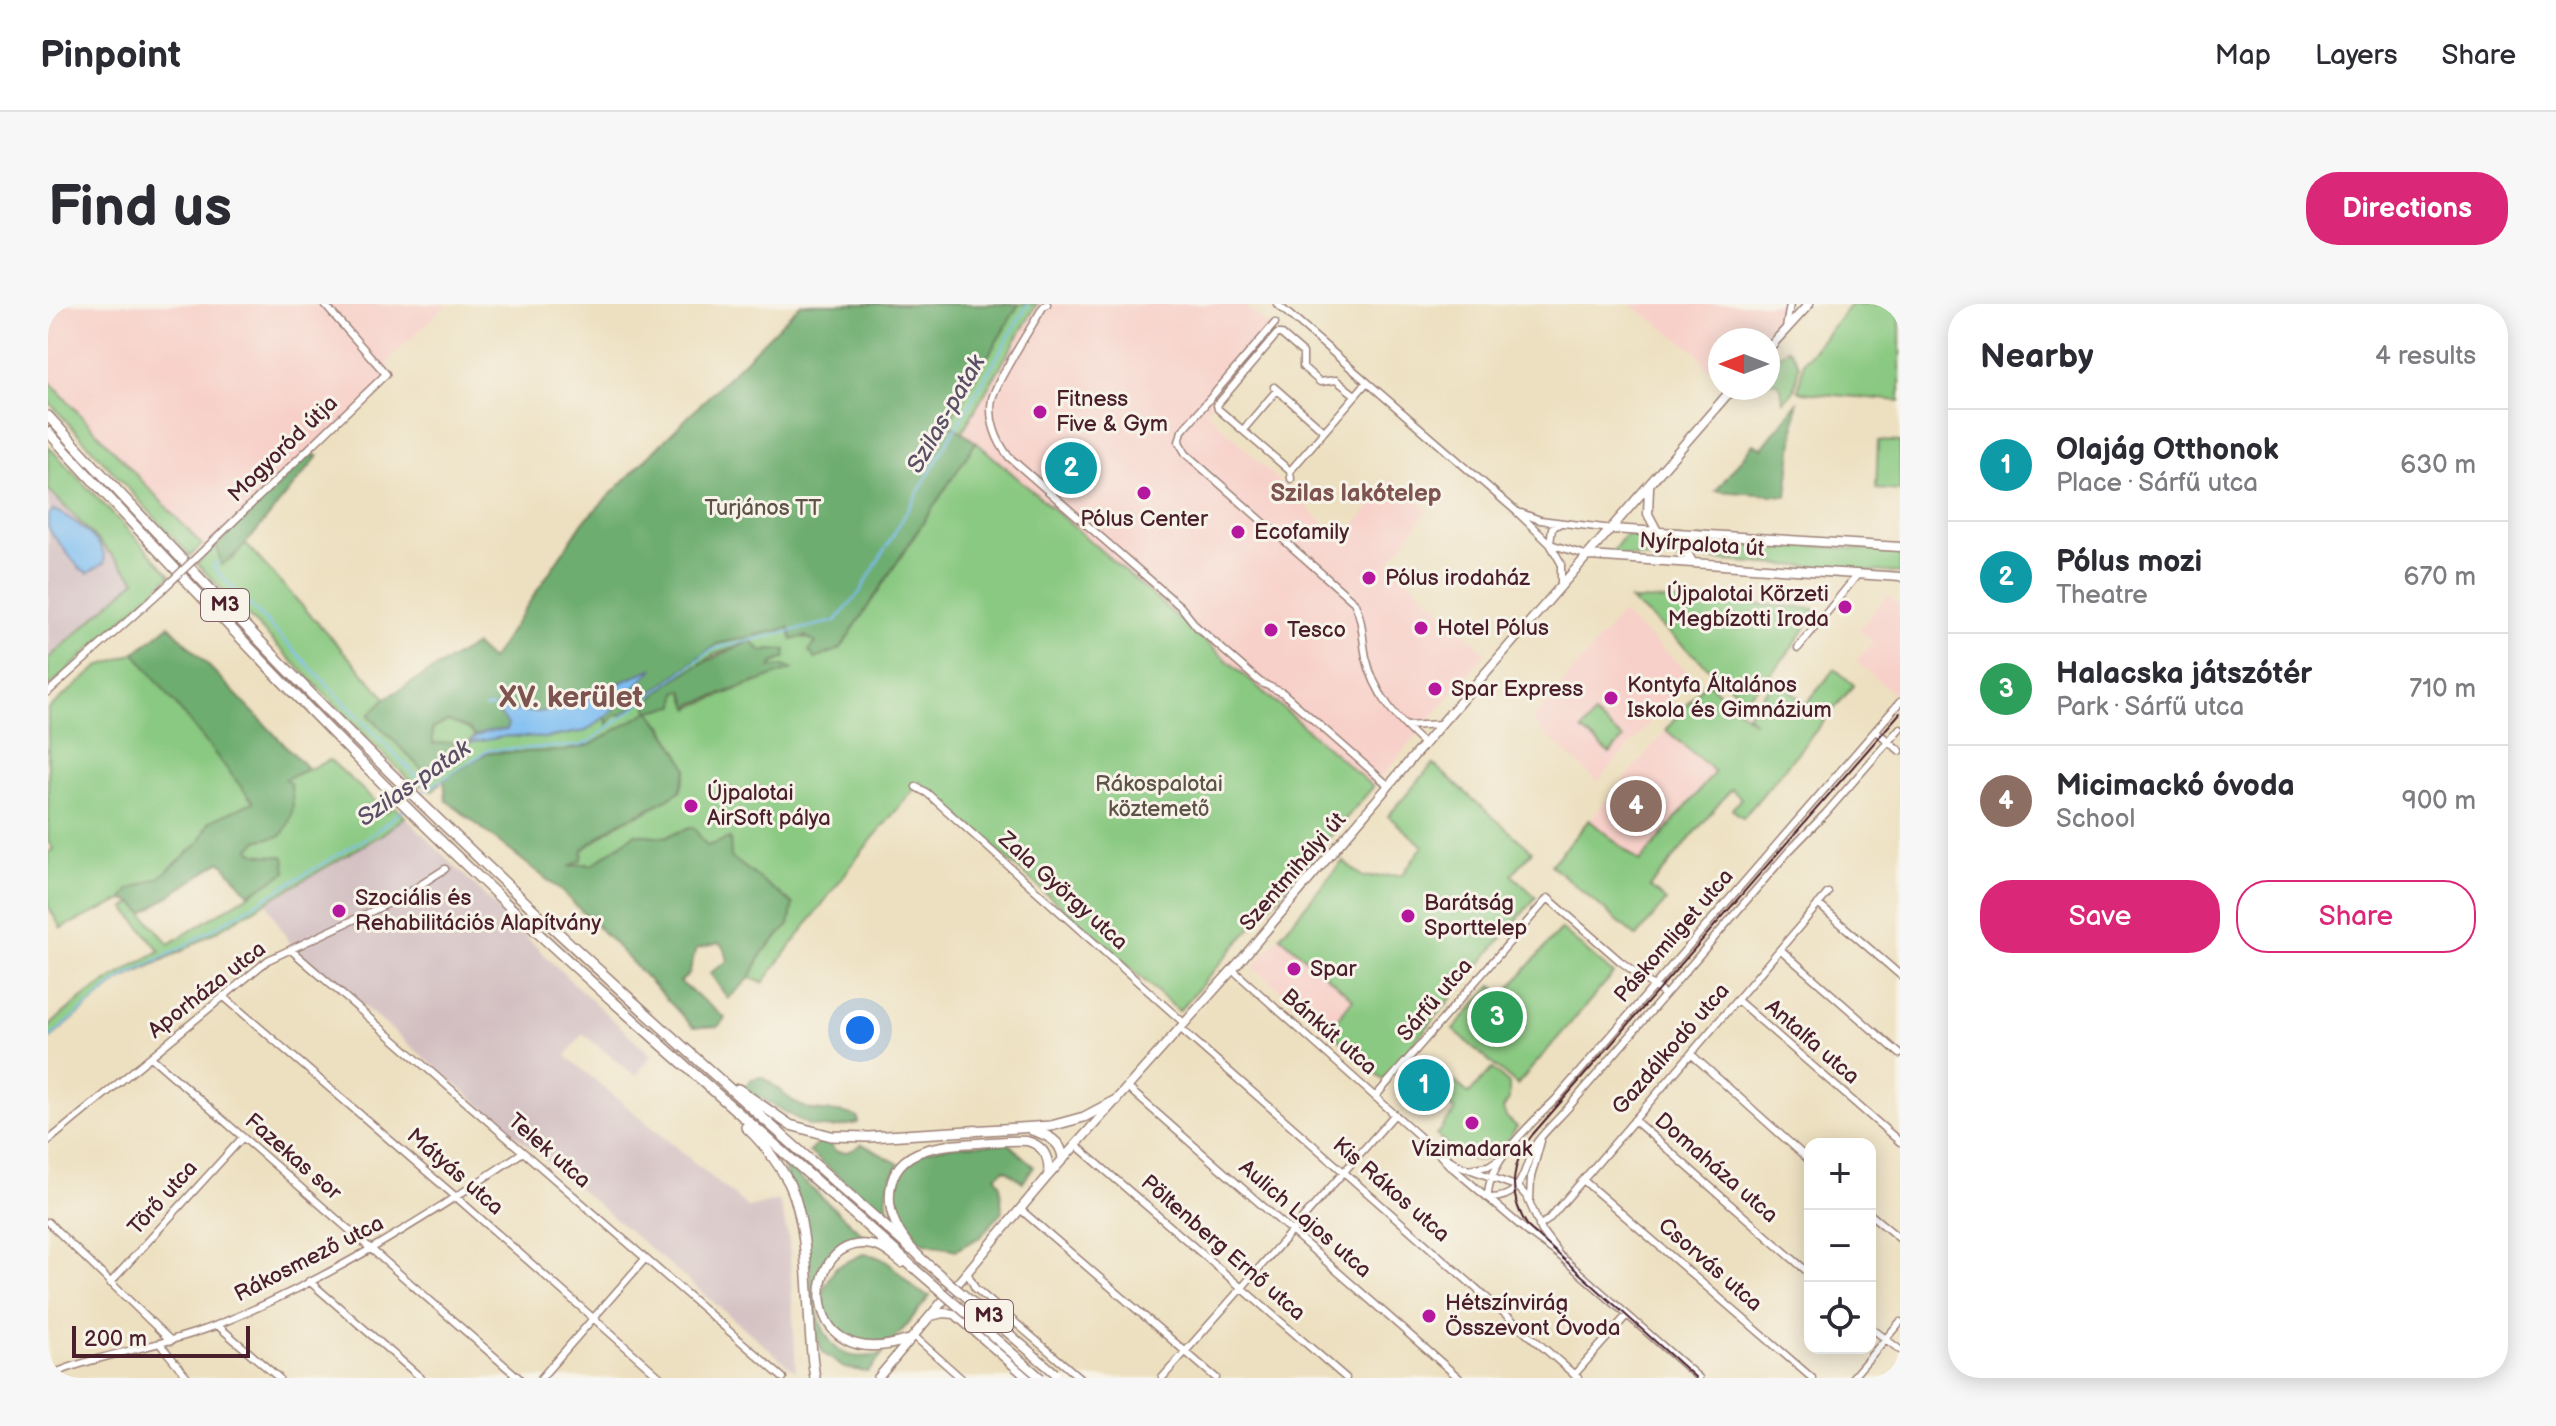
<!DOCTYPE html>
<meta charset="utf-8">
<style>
body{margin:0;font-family:"Balsamiq Sans",sans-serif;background:#f7f7f7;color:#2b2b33}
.controls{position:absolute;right:24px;bottom:24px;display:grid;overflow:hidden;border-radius:16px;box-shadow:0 4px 20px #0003}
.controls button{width:72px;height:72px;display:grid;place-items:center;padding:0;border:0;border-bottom:2px solid #e1e1e2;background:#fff;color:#2b2b33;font:40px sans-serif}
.compass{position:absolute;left:1660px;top:24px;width:72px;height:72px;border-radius:50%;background:#fff;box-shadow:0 4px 20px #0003;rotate:270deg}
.scale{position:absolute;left:24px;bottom:20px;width:178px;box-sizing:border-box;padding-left:8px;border:4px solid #4a1f2b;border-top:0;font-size:22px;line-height:28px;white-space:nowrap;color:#4a1f2b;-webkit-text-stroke:6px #f7f3e8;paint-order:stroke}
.you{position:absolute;left:812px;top:726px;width:28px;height:28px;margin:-20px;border:6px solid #fff;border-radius:50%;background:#1a73e8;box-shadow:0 0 0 12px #1a73e833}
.badge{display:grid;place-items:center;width:52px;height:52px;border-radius:50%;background:#db2777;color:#fff;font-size:26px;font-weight:700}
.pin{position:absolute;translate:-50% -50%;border:4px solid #fff;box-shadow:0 2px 8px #0006}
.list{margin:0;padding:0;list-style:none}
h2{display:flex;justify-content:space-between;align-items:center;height:104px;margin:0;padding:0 32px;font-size:34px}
h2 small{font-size:26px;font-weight:400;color:#7c7c81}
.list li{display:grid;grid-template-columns:52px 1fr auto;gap:24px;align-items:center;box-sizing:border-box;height:112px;padding:0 32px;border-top:2px solid #e1e1e2}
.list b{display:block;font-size:30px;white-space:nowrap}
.list p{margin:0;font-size:26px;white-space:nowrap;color:#7c7c81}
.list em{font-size:26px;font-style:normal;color:#7c7c81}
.actions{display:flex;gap:16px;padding:24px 32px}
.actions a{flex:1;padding:18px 0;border:2px solid #db2777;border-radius:32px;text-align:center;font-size:28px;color:#db2777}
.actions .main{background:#db2777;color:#fff}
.icon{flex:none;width:44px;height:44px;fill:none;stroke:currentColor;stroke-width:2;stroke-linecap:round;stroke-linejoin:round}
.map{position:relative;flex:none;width:1852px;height:1074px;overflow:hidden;border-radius:32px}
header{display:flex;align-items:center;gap:48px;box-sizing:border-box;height:112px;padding:0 40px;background:#fff;border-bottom:2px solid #e1e1e2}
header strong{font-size:38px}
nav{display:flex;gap:44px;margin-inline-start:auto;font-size:28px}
.intro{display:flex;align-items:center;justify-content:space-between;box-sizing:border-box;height:192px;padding:0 48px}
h1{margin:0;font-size:56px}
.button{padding:20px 36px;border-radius:32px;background:#db2777;color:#fff;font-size:28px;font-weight:700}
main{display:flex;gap:48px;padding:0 48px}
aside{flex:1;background:#fff;border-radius:32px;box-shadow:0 4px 20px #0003}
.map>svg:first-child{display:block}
</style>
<header>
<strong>Pinpoint</strong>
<nav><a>Map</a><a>Layers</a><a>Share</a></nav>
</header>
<div class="intro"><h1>Find us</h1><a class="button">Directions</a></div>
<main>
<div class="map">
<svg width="1852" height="1074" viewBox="0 0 1852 1074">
<rect width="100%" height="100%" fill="#f7f3e8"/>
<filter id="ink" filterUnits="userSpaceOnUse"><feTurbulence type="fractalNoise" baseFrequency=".0125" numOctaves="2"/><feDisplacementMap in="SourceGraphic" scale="16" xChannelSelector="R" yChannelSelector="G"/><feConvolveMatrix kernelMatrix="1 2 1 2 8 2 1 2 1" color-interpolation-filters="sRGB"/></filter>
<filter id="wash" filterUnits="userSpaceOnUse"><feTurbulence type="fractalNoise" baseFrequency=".006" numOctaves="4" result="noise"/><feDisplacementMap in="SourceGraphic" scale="32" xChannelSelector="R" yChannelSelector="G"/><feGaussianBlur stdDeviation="1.8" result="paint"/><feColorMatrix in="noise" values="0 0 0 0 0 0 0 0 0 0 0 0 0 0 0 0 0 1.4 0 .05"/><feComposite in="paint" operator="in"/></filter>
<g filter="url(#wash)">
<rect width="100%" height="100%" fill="#ede0c0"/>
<path fill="#f7d0c9" d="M0 0H399L339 58 345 71 160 250 0 76Z
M989 0H1195L1226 26 1158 107 1294 237 1344 174 1380 206 1342 257 1438 349 1325 483 931 140 914 128Z
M1582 0H1740L1711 36H1672V80L1647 47Z
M1840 291 1852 301V386L1847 391 1808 357 1825 338 1810 326Z
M1574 309 1643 371 1550 478 1483 417Z
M1618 426 1666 467 1591 557 1542 516Z
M1232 632 1305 695 1278 726 1205 663Z"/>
<path fill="#d2bec1" d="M0 185 89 276 0 355Z
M357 513 522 676 603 751 588 772 535 730 518 752 701 904 731 896 741 936 748 1068 242 640 218 598 333 531Z"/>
<path fill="#89c981" stroke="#6a7456" stroke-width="2" fill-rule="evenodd" d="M971 0H989L914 128 900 119Z
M1803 0H1852V97L1753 88 1750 86 1756 57Z
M1740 44 1751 60 1746 87 1735 98 1733 84 1729 78H1720C1720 60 1726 54 1740 44Z
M0 76 154 241 142 252 0 97Z
M1830 137 1852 138V187L1828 185Z
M928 138 1325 483 1131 707 872 478 815 546 715 679 702 674 714 649 741 621 744 600 682 553 659 542 644 523 617 533 587 530 544 561 534 560 517 565 535 546 559 528 577 516 598 508 632 487V451L625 444 615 421 588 415 542 441 516 447 439 449 396 475 384 487 374 480 369 484 149 260 169 241 185 255 197 239 338 394 321 411 381 473 416 451 408 448 405 438 385 441 384 424 400 416 421 425 427 432 422 437 460 432 496 434 538 427 558 412 559 419 568 409 669 340 743 324V332C761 332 775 341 792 345ZM703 337 713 347 737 354 725 359 721 365H743L641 404 635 386 605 392 665 351Z
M0 142 123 271 0 384V355L88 276 0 185Z
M1577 231 1632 235 1630 246 1634 256 1562 251Z
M1650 234 1852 248V269L1648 255 1643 244Z
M1582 296 1681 298 1767 305C1753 337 1724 371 1697 395Z
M87 349 206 498 162 517 151 539 111 574 81 586 75 596 13 624 0 602V549L5 545 0 538V405L52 362Z
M1787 365 1806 381 1695 514 1684 505 1693 494 1683 485 1602 583 1618 597 1589 633 1503 561 1541 516 1592 558 1667 468 1618 426 1658 377 1707 419 1699 410 1728 375 1758 400Z
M1546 411 1575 435 1562 450 1534 426Z
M282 456 339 508 346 502 357 513 333 531 134 647 72 676 0 736V724C32 691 72 669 112 647L77 604 86 599 121 640 238 568 234 552 213 553 203 547 202 544 211 536 233 532C249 508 245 501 237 475Z
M1385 460 1484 547 1464 571 1488 593 1335 776 1281 726 1305 695 1232 632 1295 557 1315 573 1354 571 1375 542 1340 512Z
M1513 625 1565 670 1469 781 1405 726 1444 681 1456 691Z
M1444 765 1461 780V796L1455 805 1458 813 1469 823C1436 867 1428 866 1388 831L1407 807 1393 793 1407 778 1421 790Z"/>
<path fill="#6ead6f" stroke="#5c664d" stroke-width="2" d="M753 0H971L900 119 928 138 792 345 767 355 761 347 768 339 757 332 744 336 742 324 669 340 581 406 573 411 568 410 559 421 558 412 604 365C567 378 531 405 492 409 477 410 462 405 447 403L461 420 459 426 443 427 427 432 421 425 400 417 384 425 385 440 405 438 408 448 417 452 381 473 321 411 338 394 427 341 443 356 535 218Z
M1749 99 1739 192 1668 187 1705 140 1714 144Z
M262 150 270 152 203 234C192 243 186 255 173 261L169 241Z
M121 321 260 465 237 475 242 479C247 500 246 514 233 532L211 536 202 544 203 547C217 555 224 549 236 553L238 568 201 590 173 557 96 609 86 599 75 596 81 586 111 574 151 539 162 517 205 498 87 349Z
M703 337 713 347 722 345 738 346 737 354 725 359 722 364 736 362 745 365 645 400 642 405 635 386 629 388 628 402 602 407C616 424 628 444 639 464L632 487C612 499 599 506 579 515 563 522 549 535 535 545L534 555 521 563 534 560 544 561 587 530 617 533 645 523 659 542 682 534 683 553 745 600 741 621 714 649 702 674 680 695 662 669 680 657 676 643 671 639 648 645 641 670 632 678 677 714 670 723H645L557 630 511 585 398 496 396 475 439 449 516 447 542 441 601 407 599 404C615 372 672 351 703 337Z
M713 773C730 782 742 799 761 805 778 810 794 804 810 814V819L785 824 762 822 695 784 704 775Z
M775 839 784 842 786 847C798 850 805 847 814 840L851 860C841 876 835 890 841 909L837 910 761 848 769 840Z
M960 839 986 863 975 878 957 865 948 872 952 879 954 908 932 933 908 946C894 942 873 941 861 931 837 911 841 867 868 851 890 839 934 841 960 839Z
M736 863 742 865 822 937C808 938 791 939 780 949 758 972 767 1030 792 1047 804 1055 822 1053 835 1050L820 1068 796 1064 775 1049 764 1020 762 960Z
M815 950C850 952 855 985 882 992L845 1038 830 1042 794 1034 781 1020 775 1000 776 984 788 963Z"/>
<path fill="#7ebef3" stroke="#646e8f" stroke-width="2" d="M5 206C21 211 61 240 56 259L40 269 31 264 5 231 0 223V210Z
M606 364 558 412 538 427 496 434 460 432 421 439C431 427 445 427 459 426L460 420 446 403C461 405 475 409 490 408 525 407 571 377 606 364Z"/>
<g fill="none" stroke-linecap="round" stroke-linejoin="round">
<path stroke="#7ebef3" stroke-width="2" d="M170 258 165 263 379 483
M437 404 446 403
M370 491 441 446 531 442 540 439 660 348 669 344 788 317 812 288 980 0
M0 735 72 675 133 644 326 529 357 504"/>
</g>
</g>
<g filter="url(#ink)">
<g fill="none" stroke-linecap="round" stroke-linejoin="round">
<defs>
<path id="minor" d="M999 0 995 3C983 24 949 75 944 95 940 116 949 138 961 153L1133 303 1149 323 1212 378 1235 389 1341 482
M1229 0 1468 207 1502 240 1541 252
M1227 19 1134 127 1131 138 1138 150 1306 298C1315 315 1314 334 1318 353 1326 389 1349 416 1376 440
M1738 24 1742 0
M1226 83 1276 127
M1195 126 1229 86
M1242 167 1170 105 1169 101 1229 30H1233L1255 49V63L1272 78 1288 76 1307 91
M1243 175 1242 167 1319 78
M1473 209 1492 216 1564 225
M1511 220 1504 224 1502 240 1513 259V281
M157 245 338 70 276 0
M1750 344 1810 270
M0 388 113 287
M1358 422 1393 420
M1828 427 1852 447
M868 483 879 489 1137 720
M1770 600 1852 671
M243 646 735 1074
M1733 646 1852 750
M1185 666 1389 848 1400 860 1481 929 1510 950 1651 1074
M175 692 408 893 613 1074
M1689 696 1852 838
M1133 725 1530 1074
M1643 750 1762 857
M103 753 471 1074
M1079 783 1411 1074
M1327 793 1500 594 1572 657 1617 691
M1586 816 1762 970
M0 837 220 656 352 594 397 565
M1028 841 1298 1074
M1396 852 1410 861 1470 883 1479 893 1494 927 1509 947
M1426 864 1440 862 1453 854
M1535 876 1764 1074
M1440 894C1438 859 1485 818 1508 795L1852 398
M1440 894C1479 895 1473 864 1489 838 1498 826 1509 816 1519 805L1741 547 1778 509 1852 424
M1482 896 1483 873 1493 837
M972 905 1168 1074
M1822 910 1852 935
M0 918 123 1037
M1491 922 1500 916 1542 868 1780 589
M919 968 927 984 1032 1074
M261 977 373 1074
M62 979 195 833
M169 1021 231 1074
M1822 1023 1852 1046
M866 1032 913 1074
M112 1040 140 1074
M1526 1071 1579 1011
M0 1072C52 1049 115 1043 169 1021 278 977 378 914 475 848
M493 1074 597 955
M1114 1074 1347 810
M1804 1074 1852 1018"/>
<path id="major" d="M1720 45 1761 0
M1601 183 1600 210 1609 227
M1564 225 1852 243
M1541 252 1852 273
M1644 258 1639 249 1643 237 1652 231
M875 956C859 941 844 921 842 899 838 844 889 841 930 839 947 838 963 836 979 837 997 842 1002 855 1000 872
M854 959C846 953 838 945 828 942 753 922 745 1074 859 1036
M883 1012 895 1009 907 1010 980 1074
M830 1074 1000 872 1193 656 1393 420 1685 84"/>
<path id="highway" d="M0 112C100 220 200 327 304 431 484 610 674 779 864 946
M0 128C144 284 289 439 443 585 581 716 726 838 867 965
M690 785 742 821 783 832 821 833 1003 822 1036 813 1068 796
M698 823C715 839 729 857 740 877 765 925 757 1018 767 1074
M984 826C999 831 1014 837 1015 855"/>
</defs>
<use href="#minor" stroke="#9c8076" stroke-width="9"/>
<use href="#major" stroke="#9c8076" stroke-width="11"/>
<use href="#highway" stroke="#9c8076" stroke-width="12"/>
<use href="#minor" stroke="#fff" stroke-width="6"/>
<use href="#major" stroke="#fff" stroke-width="8"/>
<use href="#highway" stroke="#fff" stroke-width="9"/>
<path stroke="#4a1f2b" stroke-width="2" d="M1648 1074 1481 924C1459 893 1462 859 1485 830L1852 409"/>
<defs>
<path id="minor-bridge" d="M113 287 157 245"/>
<path id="major-bridge" d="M875 956 1007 1069
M867 965 993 1074"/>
</defs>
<use href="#minor-bridge" stroke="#9c8076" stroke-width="9" stroke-linecap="butt"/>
<use href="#major-bridge" stroke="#9c8076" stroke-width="11" stroke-linecap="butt"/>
<use href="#minor-bridge" stroke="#fff" stroke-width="6"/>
<use href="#major-bridge" stroke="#fff" stroke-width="8"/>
</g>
</g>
<g fill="#b5179e" stroke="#f7f3e8" stroke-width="3">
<circle cx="992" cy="108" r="8"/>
<circle cx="1096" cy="189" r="8"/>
<circle cx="1190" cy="228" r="8"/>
<circle cx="1321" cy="274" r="8"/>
<circle cx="1797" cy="303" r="8"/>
<circle cx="1373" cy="324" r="8"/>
<circle cx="1223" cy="326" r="8"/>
<circle cx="1387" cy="385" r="8"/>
<circle cx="1563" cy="394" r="8"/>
<circle cx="643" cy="502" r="8"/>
<circle cx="291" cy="607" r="8"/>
<circle cx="1360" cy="612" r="8"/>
<circle cx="1246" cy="665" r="8"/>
<circle cx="1424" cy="819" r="8"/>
<circle cx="1381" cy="1012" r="8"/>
</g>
<g text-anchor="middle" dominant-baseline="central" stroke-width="6" stroke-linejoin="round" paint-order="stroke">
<g fill="#f7f3e8" stroke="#7e5f64" stroke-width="2">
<rect x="153" y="285" width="48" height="32" rx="6"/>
<rect x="917" y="996" width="48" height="32" rx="6"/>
</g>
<g font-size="20" font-weight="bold" fill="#4a1f2b">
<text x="177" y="301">M3</text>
<text x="941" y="1012">M3</text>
</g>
<g font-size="22" fill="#4a1f2b" stroke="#f7f3e8" text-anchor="start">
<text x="1008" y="95">Fitness<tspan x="1008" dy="25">Five &amp; Gym</tspan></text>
<text x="1096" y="215" text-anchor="middle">Pólus Center</text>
<text x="1206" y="228">Ecofamily</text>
<text x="1337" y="274">Pólus irodaház</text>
<text x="1781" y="290" text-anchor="end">Újpalotai Körzeti<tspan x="1781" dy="25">Megbízotti Iroda</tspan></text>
<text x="1389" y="324">Hotel Pólus</text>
<text x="1239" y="326">Tesco</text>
<text x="1579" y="381">Kontyfa Általános<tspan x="1579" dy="25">Iskola és Gimnázium</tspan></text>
<text x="1403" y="385">Spar Express</text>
<text x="659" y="489">Újpalotai<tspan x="659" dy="25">AirSoft pálya</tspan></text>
<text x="307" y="594">Szociális és<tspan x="307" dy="25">Rehabilitációs Alapítvány</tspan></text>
<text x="1376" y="599">Barátság<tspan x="1376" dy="25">Sporttelep</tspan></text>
<text x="1262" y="665">Spar</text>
<text x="1424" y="845" text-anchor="middle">Vízimadarak</text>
<text x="1397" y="999">Hétszínvirág<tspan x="1397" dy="25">Összevont Óvoda</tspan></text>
</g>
<g font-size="22" fill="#4a1f2b" stroke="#f7f3e8">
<text transform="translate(235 145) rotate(-44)">Mogyoród útja</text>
<text transform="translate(1654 241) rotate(4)">Nyírpalota út</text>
<text transform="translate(1245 568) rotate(-49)">Szentmihályi út</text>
<text transform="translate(1015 587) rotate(42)">Zala György utca</text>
<text transform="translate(1626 632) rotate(-49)">Páskomliget utca</text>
<text transform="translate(159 686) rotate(-38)">Aporháza utca</text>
<text transform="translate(1387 696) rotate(-49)">Sárfű utca</text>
<text transform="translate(1281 728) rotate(41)">Bánkút utca</text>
<text transform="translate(1764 738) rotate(41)">Antalfa utca</text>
<text transform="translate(1623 745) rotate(-49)">Gazdálkodó utca</text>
<text transform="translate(501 847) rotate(41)">Telek utca</text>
<text transform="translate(245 853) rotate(41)">Fazekas sor</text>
<text transform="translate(1668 864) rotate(41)">Domaháza utca</text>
<text transform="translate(407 868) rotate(41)">Mátyás utca</text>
<text transform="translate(1343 886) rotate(41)">Kis Rákos utca</text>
<text transform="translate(115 894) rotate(-48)">Törő utca</text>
<text transform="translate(1257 915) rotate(41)">Aulich Lajos utca</text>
<text transform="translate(1175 944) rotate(41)">Pöltenberg Ernő utca</text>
<text transform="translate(261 955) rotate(-27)">Rákosmező utca</text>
<text transform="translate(1662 961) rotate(41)">Csorvás utca</text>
</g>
<g font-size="22" fill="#5d5245" stroke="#f7f3e8">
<text x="715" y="204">Turjános TT</text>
<text x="1111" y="480">Rákospalotai<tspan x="1111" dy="25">köztemető</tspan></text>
</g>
<g font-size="24" font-style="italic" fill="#5a4f67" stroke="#f7f3e8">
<text transform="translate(898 110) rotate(-60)">Szilas-patak</text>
<text transform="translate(366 479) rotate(-35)">Szilas-patak</text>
</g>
<g font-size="24" font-weight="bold" fill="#7d5450" stroke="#f7f3e8">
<text x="1308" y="189">Szilas lakótelep</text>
</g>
<g font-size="30" font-weight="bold" fill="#7d5450" stroke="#f7f3e8">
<text x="523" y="394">XV. kerület</text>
</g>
</g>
</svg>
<div class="controls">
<button>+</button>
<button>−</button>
<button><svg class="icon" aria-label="locate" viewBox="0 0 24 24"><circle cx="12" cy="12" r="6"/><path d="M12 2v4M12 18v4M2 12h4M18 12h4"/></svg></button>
</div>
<svg class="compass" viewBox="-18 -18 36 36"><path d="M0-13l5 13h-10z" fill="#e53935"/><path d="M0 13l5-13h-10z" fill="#7c7c81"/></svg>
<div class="scale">200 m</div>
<div class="you"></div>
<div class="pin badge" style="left:1376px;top:781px;background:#0f9aa8">1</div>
<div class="pin badge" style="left:1023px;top:164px;background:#0f9aa8">2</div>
<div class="pin badge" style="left:1449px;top:713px;background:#2e9e5b">3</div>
<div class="pin badge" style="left:1588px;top:502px;background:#8d6e63">4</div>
</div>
<aside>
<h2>Nearby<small>4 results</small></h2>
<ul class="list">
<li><span class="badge" style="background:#0f9aa8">1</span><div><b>Olajág Otthonok</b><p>Place · Sárfű utca</p></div><em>630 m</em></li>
<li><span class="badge" style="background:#0f9aa8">2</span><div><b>Pólus mozi</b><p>Theatre</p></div><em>670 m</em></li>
<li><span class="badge" style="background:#2e9e5b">3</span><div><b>Halacska játszótér</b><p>Park · Sárfű utca</p></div><em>710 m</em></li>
<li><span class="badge" style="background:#8d6e63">4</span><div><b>Micimackó óvoda</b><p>School</p></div><em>900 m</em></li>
</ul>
<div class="actions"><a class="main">Save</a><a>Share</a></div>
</aside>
</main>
